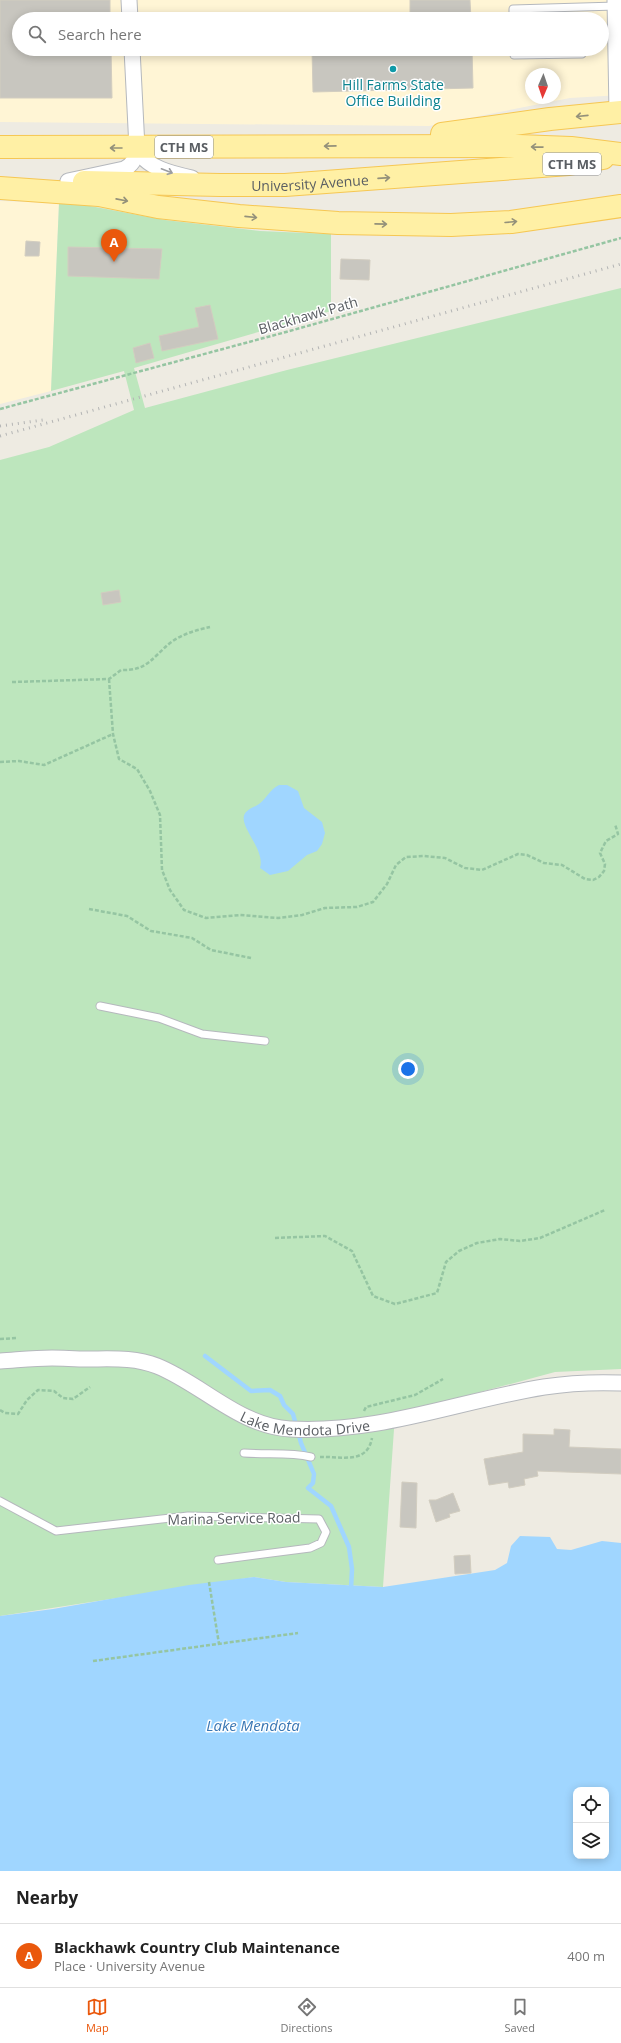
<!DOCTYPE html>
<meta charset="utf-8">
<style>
body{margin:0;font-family:"Open Sans",sans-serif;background:#f6f6f6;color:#222}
.controls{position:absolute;right:12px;bottom:12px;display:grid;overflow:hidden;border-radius:8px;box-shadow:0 2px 10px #0003}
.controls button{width:36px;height:36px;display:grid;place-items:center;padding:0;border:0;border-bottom:1px solid #e0e0e0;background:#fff;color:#222;font:20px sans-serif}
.compass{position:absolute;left:525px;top:68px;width:36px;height:36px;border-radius:50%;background:#fff;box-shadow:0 2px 10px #0003;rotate:182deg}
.you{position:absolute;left:408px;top:1069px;width:14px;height:14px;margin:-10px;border:3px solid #fff;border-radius:50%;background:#1a73e8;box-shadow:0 0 0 6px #1a73e833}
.badge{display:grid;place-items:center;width:26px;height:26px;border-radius:50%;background:#ea580c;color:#fff;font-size:13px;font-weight:700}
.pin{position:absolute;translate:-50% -33px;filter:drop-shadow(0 1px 2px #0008)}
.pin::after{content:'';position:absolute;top:21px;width:14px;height:12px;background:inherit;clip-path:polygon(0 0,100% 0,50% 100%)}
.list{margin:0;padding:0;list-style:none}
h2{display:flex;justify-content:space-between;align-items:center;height:52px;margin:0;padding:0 16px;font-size:17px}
h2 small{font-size:13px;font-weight:400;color:#767676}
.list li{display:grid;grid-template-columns:26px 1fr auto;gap:12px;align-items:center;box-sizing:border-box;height:64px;padding:0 16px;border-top:1px solid #e0e0e0}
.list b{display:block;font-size:15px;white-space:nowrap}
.list p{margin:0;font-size:13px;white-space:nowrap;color:#767676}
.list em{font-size:13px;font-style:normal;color:#767676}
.icon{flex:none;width:22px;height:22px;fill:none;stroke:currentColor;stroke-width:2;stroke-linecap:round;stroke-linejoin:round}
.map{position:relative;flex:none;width:621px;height:1871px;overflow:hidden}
.search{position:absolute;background:#fff;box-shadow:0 2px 10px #0003;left:12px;right:12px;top:12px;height:44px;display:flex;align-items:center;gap:10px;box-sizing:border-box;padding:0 14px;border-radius:22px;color:#767676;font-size:15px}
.sheet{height:116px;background:#fff}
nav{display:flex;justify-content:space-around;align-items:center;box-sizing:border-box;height:56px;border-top:1px solid #e0e0e0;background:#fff;font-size:11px;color:#767676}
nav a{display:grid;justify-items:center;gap:2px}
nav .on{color:#ea580c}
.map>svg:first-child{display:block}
</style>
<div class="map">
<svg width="621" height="1871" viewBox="0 0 621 1871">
<rect width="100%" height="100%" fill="#eeebe2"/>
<path fill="#fff5d5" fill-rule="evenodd" d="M0 0H621V95L570 98 429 126 0 122ZM19 19H602V49H19ZM531 74H555V98H531Z
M0 201 59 203 51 391 0 404Z"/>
<path fill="#bde6bd" d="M59 203H74L165 220 260 231 331 234V311L134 368 145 408 287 370 621 288V1369L555 1372 395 1415 383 1587 286 1582 254 1577 0 1616V460L49 447 134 410 124 371 51 391Z"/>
<path fill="#a0d6ff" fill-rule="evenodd" d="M279 785H287L298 791 304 808 322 822 325 833 322 844 317 851 307 855 288 871 270 875 260 868C266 848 235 824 246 812 250 808 255 807 259 804 267 798 269 790 279 785Z
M520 1536 550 1537 557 1549 571 1550 602 1541 621 1543V1871H0V1616L53 1609 189 1585 254 1577 286 1582 383 1587 495 1570 507 1563 511 1546ZM576 1790H606V1856H576Z"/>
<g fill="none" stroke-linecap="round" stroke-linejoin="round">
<path stroke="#a0d6ff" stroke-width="4.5" d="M205 1356 251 1391 270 1390 280 1396 284 1405 293 1414 301 1443 314 1474 313 1483 308 1488 331 1506 349 1547 352 1569 351 1589"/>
</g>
<path fill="#c8c6bf" stroke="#d2cdc0" d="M0 0H110V19H19V49H111L112 98H0Z
M410 0H470L471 19H410Z
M312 49H472L473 88 313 92Z
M26 241 40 242 39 256H25Z
M68 247 162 249 159 279 68 276Z
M341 259 370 260 369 280 340 279Z
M210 305 218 339 162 351 159 336 199 327 195 308Z
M150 343 154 358 136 363 133 348Z
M119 590 121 602 103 605 101 593Z
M554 1429 570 1430 569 1447 621 1449V1474L537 1471 538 1476 524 1479 525 1485 509 1488 508 1482 489 1485 484 1459 523 1452V1434L554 1435Z
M402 1482 417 1483 416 1528 400 1527Z
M453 1493 460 1511 449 1514 450 1517 436 1522 429 1500H436Z
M470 1555 471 1573 455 1574 454 1556Z"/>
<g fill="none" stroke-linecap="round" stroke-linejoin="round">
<defs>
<path id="service" d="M513 19V9L616 6
M514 49V55L582 54
M100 1006 159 1018 202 1034 265 1041
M244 1453C267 1455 289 1452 311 1457
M0 1501 56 1531 188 1516 319 1519 326 1532 321 1543 310 1548 218 1560"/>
<g id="minor">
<path d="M129 0 130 19"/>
<path d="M615 0 617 112"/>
<path d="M137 148C145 168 173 174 192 178"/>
<path d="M68 181 124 169C133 165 136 158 137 148L132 49"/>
<path id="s1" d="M0 1361C17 1360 34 1358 52 1358 63 1358 75 1359 87 1359 111 1359 134 1357 157 1366 202 1384 239 1426 290 1429 377 1434 459 1401 544 1387 570 1383 595 1382 621 1383"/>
</g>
<g id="primary">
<path d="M442 134 550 119 621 112"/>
<path d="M0 147 518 146 571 148 621 154"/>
<path id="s2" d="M84 182 220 185H285L569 164 603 158"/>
<path d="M0 188 99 195 158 207 239 216 338 223 451 225 511 222 621 206"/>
</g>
</defs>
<use href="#service" stroke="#b5b8bd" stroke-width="9"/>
<use href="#minor" stroke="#b5b8bd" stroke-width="17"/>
<use href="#primary" stroke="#f6c753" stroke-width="24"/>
<path stroke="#95c5a2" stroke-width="2.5" stroke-dasharray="4 2" stroke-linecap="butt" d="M0 409 286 332 621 238
M109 679 113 734 119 759 137 769 150 791 160 815 162 870 170 890 184 910 206 918 240 915 278 918 302 915 325 908 357 907 373 902 387 884 396 865 406 857 424 856 445 858 465 868 482 870 518 854 527 855 544 863 562 865 585 879 593 880 599 877 604 871 605 864 600 853 606 841 618 834 615 824
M12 682 109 679 121 670C147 671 152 658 170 643 182 634 196 630 210 627
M0 762 19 761 44 765 113 734
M89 909 127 916 151 931 192 938 211 950 251 958
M275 1238 325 1236 352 1251 373 1296 395 1304 437 1293 446 1262 459 1251 477 1243 500 1239 520 1241 540 1238 605 1210
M0 1339 17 1338
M0 1410 5 1413 18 1414 27 1400 38 1390 54 1391 63 1398 73 1399 90 1387
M364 1411 366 1407 415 1395 443 1379
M320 1457C341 1456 367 1465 372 1438
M209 1582 219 1644
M93 1661 298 1633"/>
<use href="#service" stroke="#fff" stroke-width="7"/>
<use href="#minor" stroke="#fff" stroke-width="15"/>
<use href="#primary" stroke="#fff0a5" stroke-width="22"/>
<path stroke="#b3b4b4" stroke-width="3" stroke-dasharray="1 5" stroke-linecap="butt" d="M0 426 43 420
M0 436 621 264"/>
</g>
<defs><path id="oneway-shaft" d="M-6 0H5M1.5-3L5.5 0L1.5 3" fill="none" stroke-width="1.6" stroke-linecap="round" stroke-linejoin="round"/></defs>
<g stroke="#94917a">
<use href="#oneway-shaft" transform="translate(582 116) rotate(174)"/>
<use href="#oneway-shaft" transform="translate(330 146) rotate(179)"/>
<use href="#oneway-shaft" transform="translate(537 147) rotate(-179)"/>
<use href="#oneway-shaft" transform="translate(116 148) rotate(-180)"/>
<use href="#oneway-shaft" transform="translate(384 178) rotate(-4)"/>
<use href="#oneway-shaft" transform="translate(122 200) rotate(11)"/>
<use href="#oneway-shaft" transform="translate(251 217) rotate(6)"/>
<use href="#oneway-shaft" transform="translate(511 222) rotate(-5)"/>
<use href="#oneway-shaft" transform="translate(381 224) rotate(1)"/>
</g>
<use stroke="#9c9ea1" href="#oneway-shaft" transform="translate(167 171) rotate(21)"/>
<circle fill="#0f9aa8" stroke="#fff" stroke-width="1.5" cx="393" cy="69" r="4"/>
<g text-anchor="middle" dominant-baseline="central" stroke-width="3" stroke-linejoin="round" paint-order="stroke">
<g fill="#fff" stroke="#8c8e92" stroke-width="1">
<rect x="155" y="136" width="58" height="22" rx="3"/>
<rect x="543" y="153" width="58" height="22" rx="3"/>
</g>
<g font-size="13" font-weight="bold" fill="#5a5e63">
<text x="184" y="147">CTH MS</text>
<text x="572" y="164">CTH MS</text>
</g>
<g font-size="14" fill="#0d838f" stroke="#fff">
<text x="393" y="84">Hill Farms State<tspan x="393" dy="16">Office Building</tspan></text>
</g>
<g font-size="14" fill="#5a5e63" stroke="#fff">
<text stroke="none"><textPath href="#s2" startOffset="226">University Avenue</textPath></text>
<text transform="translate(308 315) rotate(-16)">Blackhawk Path</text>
<text stroke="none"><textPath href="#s1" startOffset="321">Lake Mendota Drive</textPath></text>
<text transform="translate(234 1518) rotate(-1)">Marina Service Road</text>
</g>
<g font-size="15" font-style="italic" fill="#3a77b4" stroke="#fff">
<text x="253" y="1725">Lake Mendota</text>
</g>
</g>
</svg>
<div class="controls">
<button><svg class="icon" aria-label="locate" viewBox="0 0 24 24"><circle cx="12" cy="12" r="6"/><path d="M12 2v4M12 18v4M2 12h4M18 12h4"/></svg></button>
<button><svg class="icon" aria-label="layers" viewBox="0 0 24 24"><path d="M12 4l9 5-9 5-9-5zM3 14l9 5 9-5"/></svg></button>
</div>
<svg class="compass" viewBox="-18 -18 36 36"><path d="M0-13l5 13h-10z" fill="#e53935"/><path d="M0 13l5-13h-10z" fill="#767676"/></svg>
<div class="you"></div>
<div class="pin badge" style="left:114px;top:262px">A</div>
<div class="search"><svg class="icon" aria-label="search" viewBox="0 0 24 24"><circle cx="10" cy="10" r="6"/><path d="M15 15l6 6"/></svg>Search here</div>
</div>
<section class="sheet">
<h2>Nearby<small></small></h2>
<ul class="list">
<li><span class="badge">A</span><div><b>Blackhawk Country Club Maintenance</b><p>Place · University Avenue</p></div><em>400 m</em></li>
</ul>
</section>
<nav>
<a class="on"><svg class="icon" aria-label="map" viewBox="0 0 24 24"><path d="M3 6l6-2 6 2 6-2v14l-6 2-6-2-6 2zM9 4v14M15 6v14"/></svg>Map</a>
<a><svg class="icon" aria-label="directions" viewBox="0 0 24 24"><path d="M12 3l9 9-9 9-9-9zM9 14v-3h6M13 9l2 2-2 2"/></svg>Directions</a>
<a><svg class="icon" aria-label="saved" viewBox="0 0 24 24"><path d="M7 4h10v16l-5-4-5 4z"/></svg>Saved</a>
</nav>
